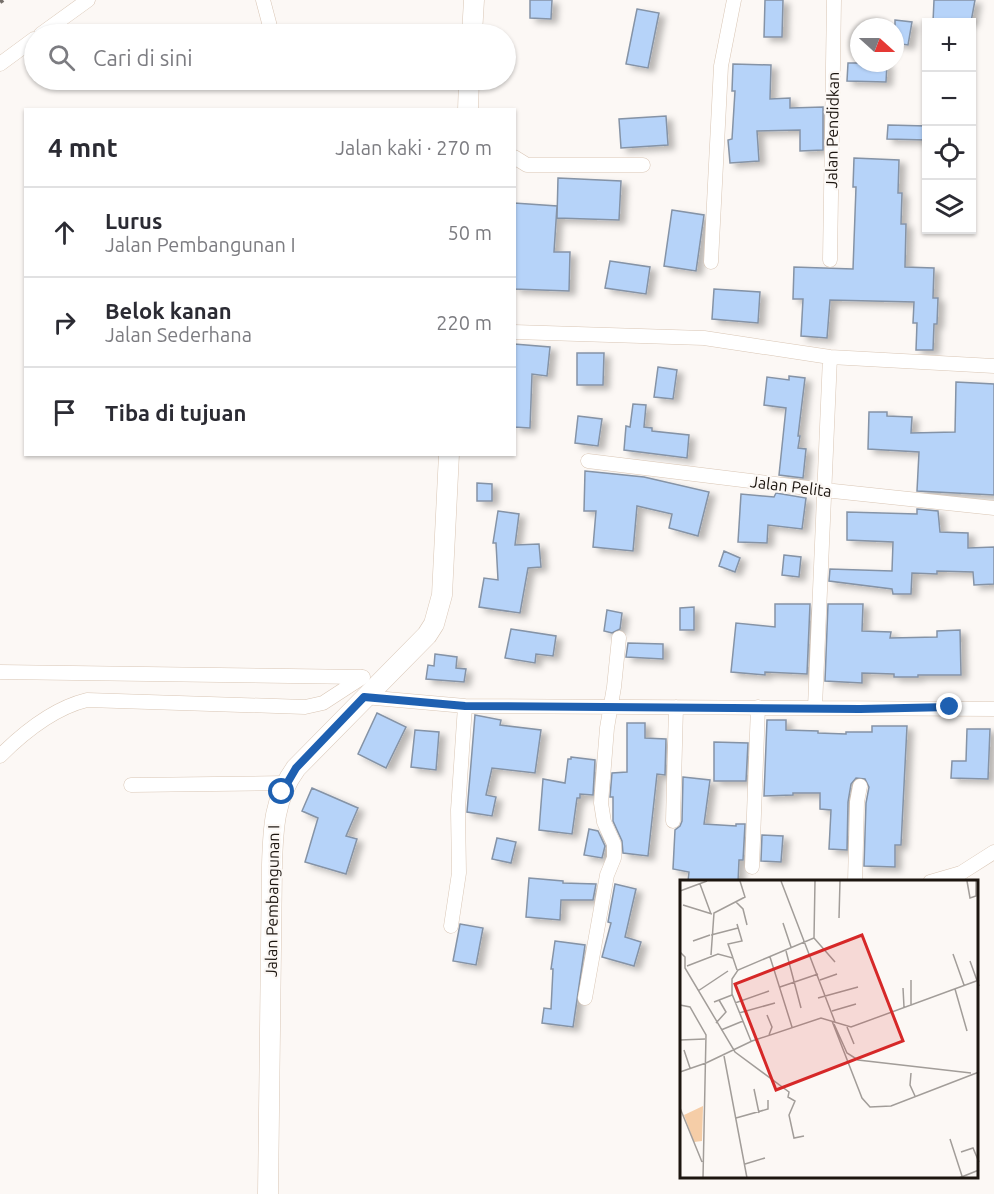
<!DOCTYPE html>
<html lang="id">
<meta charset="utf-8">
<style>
body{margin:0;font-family:Ubuntu,sans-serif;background:#f2f2f3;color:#2b2b33}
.controls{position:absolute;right:18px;top:18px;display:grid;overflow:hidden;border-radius:0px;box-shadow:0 2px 4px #0004}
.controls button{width:54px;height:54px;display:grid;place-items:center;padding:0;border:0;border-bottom:2px solid #e1e1e2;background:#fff;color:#2b2b33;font:30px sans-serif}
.compass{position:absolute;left:850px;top:18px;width:54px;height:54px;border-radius:50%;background:#fff;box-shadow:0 2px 4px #0004;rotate:111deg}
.stop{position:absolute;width:18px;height:18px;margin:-14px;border:4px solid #1e60b1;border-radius:50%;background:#fff}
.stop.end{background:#1e60b1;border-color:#fff;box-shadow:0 2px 6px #0008}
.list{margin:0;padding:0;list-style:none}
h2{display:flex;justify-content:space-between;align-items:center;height:78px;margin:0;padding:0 24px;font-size:26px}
h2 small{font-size:20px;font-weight:400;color:#7c7c81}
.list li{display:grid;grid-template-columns:39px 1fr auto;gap:18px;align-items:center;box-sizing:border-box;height:90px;padding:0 24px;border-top:2px solid #e1e1e2}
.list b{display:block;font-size:22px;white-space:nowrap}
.list p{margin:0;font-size:20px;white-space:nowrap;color:#7c7c81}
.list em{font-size:20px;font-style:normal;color:#7c7c81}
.icon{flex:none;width:33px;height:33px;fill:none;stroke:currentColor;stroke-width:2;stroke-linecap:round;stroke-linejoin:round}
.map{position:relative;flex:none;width:994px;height:1194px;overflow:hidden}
.search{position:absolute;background:#fff;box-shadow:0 2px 4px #0004;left:24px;top:24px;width:492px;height:66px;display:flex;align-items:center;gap:15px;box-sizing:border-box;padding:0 21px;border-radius:33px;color:#7c7c81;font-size:22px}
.panel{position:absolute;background:#fff;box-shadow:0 2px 4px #0004;left:24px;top:108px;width:492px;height:348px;border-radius:0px}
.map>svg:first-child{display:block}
</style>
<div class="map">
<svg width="994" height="1194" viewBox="0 0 994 1194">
<defs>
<filter id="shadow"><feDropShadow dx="6" dy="4" stdDeviation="3" flood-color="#0004"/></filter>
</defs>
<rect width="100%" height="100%" fill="#fcf8f5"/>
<path fill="#b6d3f9" stroke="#8593a6" stroke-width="1.5" filter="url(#shadow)" d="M530 0H552L551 19 530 18Z
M765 0H783L782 37H764Z
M934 0H975L971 22H933Z
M637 9 659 13 648 68 626 64Z
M895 20 912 22 908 45 895 43Z
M848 63H887L886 82 847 81Z
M733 64 771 65 770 99 790 98V108L823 107V150L800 151V130L757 131 759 161 730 163 728 140 732 139 735 91H732Z
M666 116 668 145 621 148 619 119Z
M888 125 927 126V140L887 139Z
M854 158 899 160 898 193H902L901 224H906L905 267 934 268 933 298H938L937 324H934L933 350H916L917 323H913L914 302 830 300 827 338 801 336 803 299H793L794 267 853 269 856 187H853Z
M558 178 621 181 619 220 557 218Z
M514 203 557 206 554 252H570L569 291 514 289Z
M672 210 704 215 696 271 664 266Z
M610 261 650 267 646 294 605 288Z
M714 289 760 292 758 323 712 319Z
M514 344 550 347 547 376 532 374 530 428 514 427Z
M577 353H604L603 385H577Z
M658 367 677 370 673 399 654 397Z
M789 376 805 378 798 436H800L798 448 806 449 803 478 779 475 786 408 764 405 767 377 789 380Z
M956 382 994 384V495L917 491 919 452 868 449 869 412H887V416L912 417 911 433 955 432Z
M633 404 646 405 644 427 652 428V431L689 435 687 458 624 450 626 426 630 427Z
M578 416 602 419 598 446 575 443Z
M585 471 644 477 709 492 698 536 669 528 672 514 637 506 633 551 593 547 596 511H584Z
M477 483 492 484V501H477Z
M776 493 806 498 802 529 768 525 767 543 738 542 741 494 774 497Z
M917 509 938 511 940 532 968 533V548L994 547V584L974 585 973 572 937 571V574L912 573 911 594H893L892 589 829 581 830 569 892 571 893 542 847 540V512L917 514Z
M498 511 519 514 515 545 539 544 541 567 528 568 520 613 479 607 484 578 498 580 496 543H493Z
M724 551 740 558 735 572 719 566Z
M784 555 801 557 799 577 782 575Z
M775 604H810L807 674 765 672V675L731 672 736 623 775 627Z
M828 604H863L862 631 891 632 890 638 937 637V631L960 630 961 675H918V677H894V674L862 673V683L825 681Z
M694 607V630H680V608Z
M607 610 622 613 620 629 612 633 604 631Z
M511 629 556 636 553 656 536 654 535 663 505 658Z
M628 643 663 644V659L626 657Z
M435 654 457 657 456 668 466 669 464 682 426 679 428 665 434 666Z
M377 713 406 727 386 768 358 754Z
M475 715 501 720 500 725 541 730 535 773 492 768 486 795 496 797 492 816 467 812Z
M767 720H786V730L818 731V733L846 734V732H872V726H907L901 845H895V867L864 866 866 803 869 787 865 779 856 778 851 784 848 802 847 850 829 849 831 810 820 809V793H793V795L764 796Z
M627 723H645V738L666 739 665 775 657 774 648 856 623 853 622 841 613 821V797H610L612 773 627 772Z
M967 729H990L988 779 951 778 952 761H966Z
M415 730 439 732 436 770 411 767Z
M714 742 748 743 746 781H714Z
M571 757 595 760 593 795 580 794V798H577L572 834 539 830 543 779 565 783 568 759H571Z
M683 777 710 780 704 824 736 826V824H745L743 860H739L738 882 688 881 689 872 673 869 675 830 680 826 682 821Z
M312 788 358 808 346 836 357 839 346 874 305 862 318 818 302 811Z
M589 829 598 831 605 846 602 858 584 855Z
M762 835 783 836 781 862 761 861Z
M497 838 516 842 511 863 492 859Z
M529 878 563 881V883L596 884 593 900H561L560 920 526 917Z
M615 884 636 889 625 937 641 942 634 966 602 957 611 923 608 922Z
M460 924 483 928 476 965 453 961Z
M555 941 585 945 573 1027 542 1023 544 1008 551 1009 553 969H551Z"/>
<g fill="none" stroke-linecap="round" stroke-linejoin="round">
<defs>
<path id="minor" d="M263 0 272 34
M41 34 88 0
M0 64 34 39
M514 157 527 165H643
M830 260 834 0
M711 262 721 66 734 0
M514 332 704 338 830 357 994 366
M588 461 824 490 994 508
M0 672 362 677
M364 697 465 706 994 709
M815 707 830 357
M0 756C24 732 54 708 87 700L305 707 323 703 363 677
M131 785 286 783
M673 821 676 707
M752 867 758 707
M855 882 857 802 860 786
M930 882 961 873 994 852
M451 926 459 873 458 810 465 706
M585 998 607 875 614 858V844L604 822 601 803 607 728 614 687 619 638"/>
<path id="secondary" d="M472 34 474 0
M468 110 469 80
M268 1194 272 865C273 829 274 798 296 768L427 635 434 624 442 595 449 454"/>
</defs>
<use href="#minor" stroke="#d9c6b5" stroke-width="15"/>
<use href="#secondary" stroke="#d9c6b5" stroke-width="21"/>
<use href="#minor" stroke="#fff" stroke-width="14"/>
<use href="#secondary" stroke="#fff" stroke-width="20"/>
<path stroke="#76706b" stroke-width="4.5" stroke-dasharray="10 10" stroke-linecap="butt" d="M0 2 3 0"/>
</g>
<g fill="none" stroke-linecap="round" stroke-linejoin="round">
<path stroke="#1e60b1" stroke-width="8" d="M282 792 296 768 364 697 465 706 860 709 950 707"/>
</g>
<g text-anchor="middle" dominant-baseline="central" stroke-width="4.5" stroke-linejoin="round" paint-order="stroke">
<g font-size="16" fill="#1c150f" stroke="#fcf8f5">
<text transform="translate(832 130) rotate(-89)">Jalan Pendidkan</text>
<text transform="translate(791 486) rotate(7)">Jalan Pelita</text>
<text transform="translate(272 901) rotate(-89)">Jalan Pembangunan I</text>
</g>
</g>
<g transform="translate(680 880)">
<rect width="298" height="298" fill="#fcf8f5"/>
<path d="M23 226 22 261 14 262 4 235Z" fill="#f5cda7"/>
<path fill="none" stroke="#a29d99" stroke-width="1.5" d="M101 1 155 142M287 1 290 18 296 16V1M20 4 31 34M0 11 27 1M56 22 63 29 67 45M3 25 32 34M159 38 160 1M103 43 111 67M31 55 58 48M134 58 155 82M13 61 30 55M106 71 121 128M0 72 5 77V88L55 172 109 212 108 217 115 221 109 235 114 258 124 256M273 74 284 105M31 75 34 33 65 17 60 1M90 77 112 147M53 78 48 64 62 61 57 44M290 81 299 106M7 86 38 74 53 78 57 90M140 100 157 94M100 107 138 94M223 108 224 127M275 109 287 151M18 111 48 91M138 118 178 107M34 122 52 115M55 123 89 111M0 125 10 127 26 155 23 298M231 125V100M152 131 176 124M59 133 95 123M87 135 92 147 89 155M152 141 182 218 190 227 211 226 299 192M36 143 46 132 39 120M154 144 167 173 178 180 291 193M167 147 174 164M41 150 63 141M0 160 25 159M71 161 52 114V99L58 90 134 58 135 1M4 170 10 188M44 176 67 298M26 183 72 161 141 138 171 147 299 100M0 192 26 183M231 193 230 205 235 216M74 209 79 233M0 228 22 282M56 238 88 229V220M270 259 282 296M281 272 293 268 299 282M65 284 85 278M279 298 299 290"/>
<path fill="#d62828" fill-opacity="0.15" stroke="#d62828" stroke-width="3" d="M182 55 223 161 96 210 55 104Z"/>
<rect width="298" height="298" fill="none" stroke="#1c150f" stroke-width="3"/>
</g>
</svg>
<div class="controls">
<button>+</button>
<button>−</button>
<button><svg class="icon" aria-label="locate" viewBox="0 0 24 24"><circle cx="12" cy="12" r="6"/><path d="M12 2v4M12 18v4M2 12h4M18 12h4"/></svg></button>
<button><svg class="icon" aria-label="layers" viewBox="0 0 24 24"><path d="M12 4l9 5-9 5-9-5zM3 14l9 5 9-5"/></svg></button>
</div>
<svg class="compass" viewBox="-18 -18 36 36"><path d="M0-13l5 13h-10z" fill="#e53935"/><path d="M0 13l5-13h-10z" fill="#7c7c81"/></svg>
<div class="stop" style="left:282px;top:792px"></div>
<div class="stop end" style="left:950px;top:707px"></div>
<div class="search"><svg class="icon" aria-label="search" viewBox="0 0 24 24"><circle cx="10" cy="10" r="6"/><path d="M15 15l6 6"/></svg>Cari di sini</div>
<section class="panel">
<h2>4 mnt<small>Jalan kaki · 270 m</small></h2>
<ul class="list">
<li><svg class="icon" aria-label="ahead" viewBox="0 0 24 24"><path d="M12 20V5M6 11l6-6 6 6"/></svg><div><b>Lurus</b><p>Jalan Pembangunan I</p></div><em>50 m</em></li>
<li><svg class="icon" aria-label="right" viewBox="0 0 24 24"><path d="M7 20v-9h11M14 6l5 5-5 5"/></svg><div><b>Belok kanan</b><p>Jalan Sederhana</p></div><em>220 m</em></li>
<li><svg class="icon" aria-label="arrive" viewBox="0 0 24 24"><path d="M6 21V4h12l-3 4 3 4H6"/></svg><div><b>Tiba di tujuan</b></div></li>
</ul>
</section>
</div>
